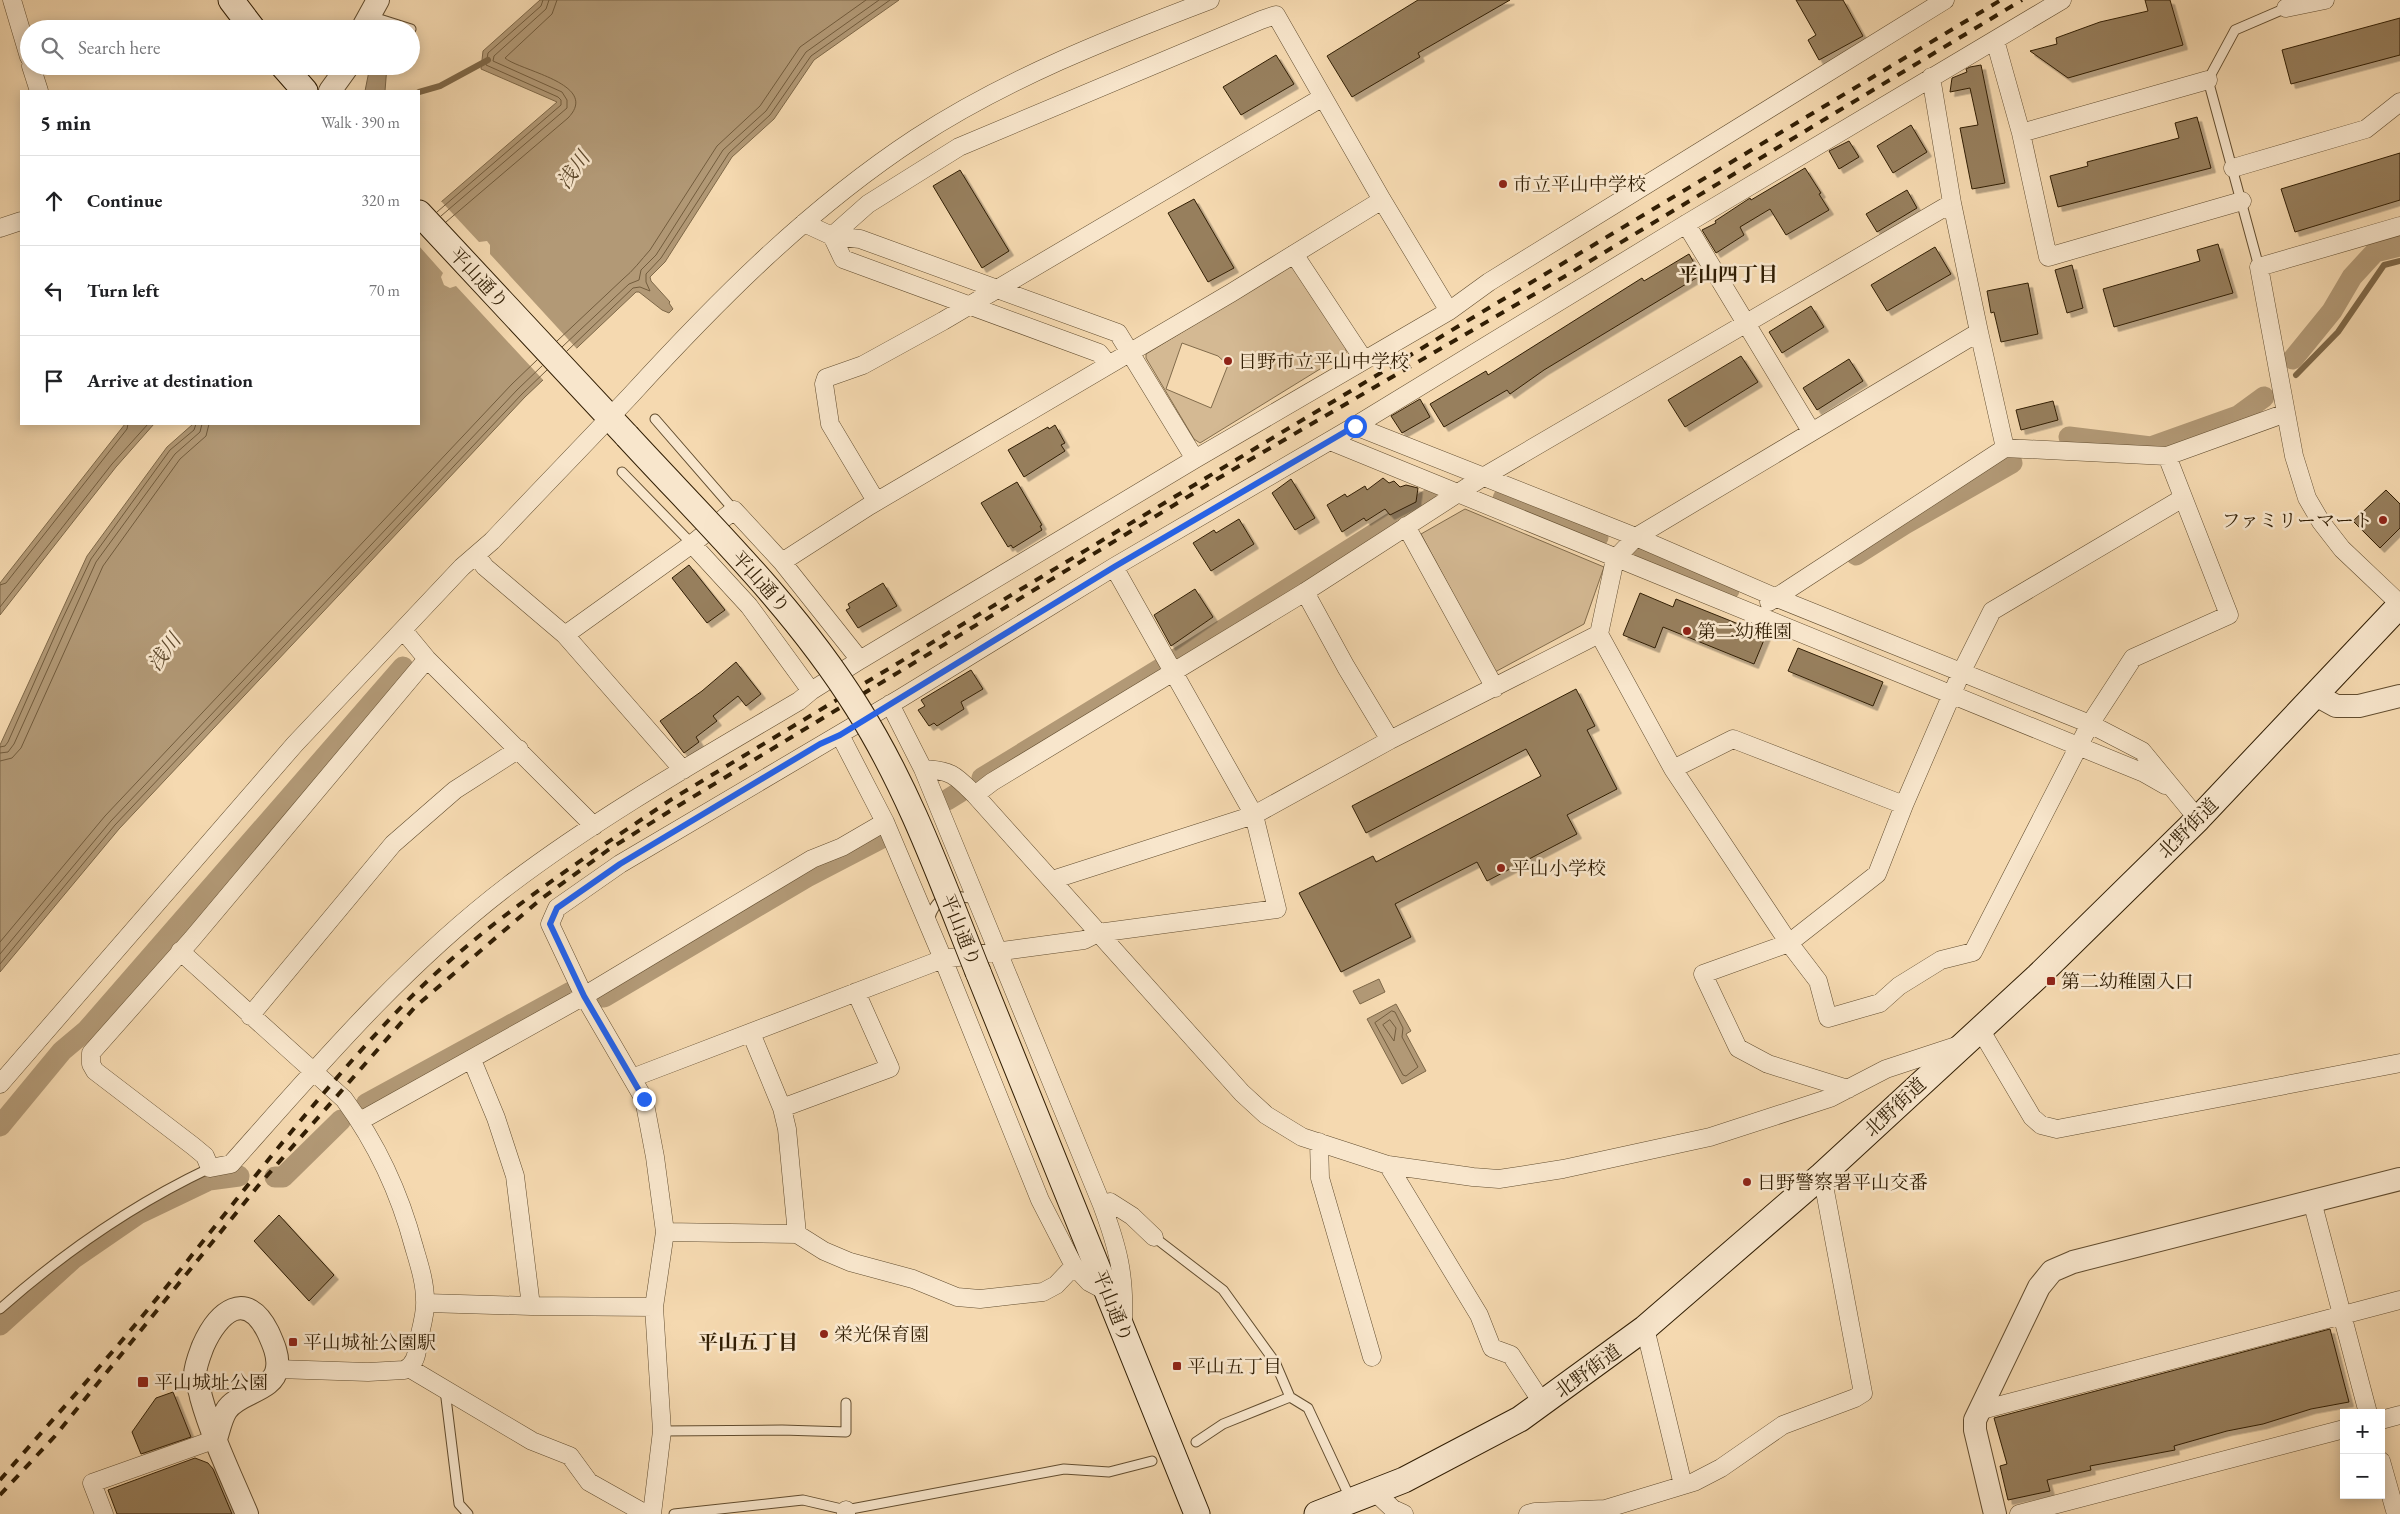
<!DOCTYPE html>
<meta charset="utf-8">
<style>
body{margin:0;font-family:"EB Garamond","Noto Serif JP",serif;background:#f2f2f2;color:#202124}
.controls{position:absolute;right:15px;bottom:15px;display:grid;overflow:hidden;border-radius:0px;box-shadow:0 2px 12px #0003}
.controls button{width:45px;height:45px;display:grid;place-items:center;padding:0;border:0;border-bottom:1px solid #e0e0e0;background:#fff;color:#202124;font:25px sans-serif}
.stop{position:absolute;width:15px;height:15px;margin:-11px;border:4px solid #2563eb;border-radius:50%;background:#fff}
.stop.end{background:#2563eb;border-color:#fff;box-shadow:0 1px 5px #0008}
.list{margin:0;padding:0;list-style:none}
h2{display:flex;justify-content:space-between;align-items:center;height:65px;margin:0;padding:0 20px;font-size:21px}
h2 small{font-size:16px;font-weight:400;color:#757577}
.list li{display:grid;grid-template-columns:32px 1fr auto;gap:15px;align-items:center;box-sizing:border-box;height:90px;padding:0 20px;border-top:1px solid #e0e0e0}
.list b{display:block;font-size:19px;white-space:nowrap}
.list em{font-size:16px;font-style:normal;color:#757577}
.icon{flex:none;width:28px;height:28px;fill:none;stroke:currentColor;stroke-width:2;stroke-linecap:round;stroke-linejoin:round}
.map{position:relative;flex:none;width:2400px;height:1514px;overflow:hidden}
.search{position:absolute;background:#fff;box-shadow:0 2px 12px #0003;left:20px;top:20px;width:400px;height:55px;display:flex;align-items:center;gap:12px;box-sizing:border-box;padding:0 18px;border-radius:28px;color:#757577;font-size:19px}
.panel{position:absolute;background:#fff;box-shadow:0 2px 12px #0003;left:20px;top:90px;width:400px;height:335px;border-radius:0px}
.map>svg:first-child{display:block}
</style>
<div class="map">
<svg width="2400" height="1514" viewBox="0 0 2400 1514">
<defs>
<filter id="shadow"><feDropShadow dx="4.5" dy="4.5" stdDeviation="0" flood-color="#0004"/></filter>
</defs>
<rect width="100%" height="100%" fill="#f5d9b0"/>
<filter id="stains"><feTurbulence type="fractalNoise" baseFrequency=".004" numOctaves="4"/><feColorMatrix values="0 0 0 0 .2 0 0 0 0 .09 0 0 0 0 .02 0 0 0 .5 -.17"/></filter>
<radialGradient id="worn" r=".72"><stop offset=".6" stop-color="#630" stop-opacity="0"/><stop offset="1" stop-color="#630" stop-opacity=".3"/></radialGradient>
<path fill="#d4b993" stroke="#826c4c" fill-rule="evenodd" d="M1289 267 1295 268 1346 345V353L1200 443 1194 439 1146 358V354ZM1182 343 1218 356 1228 365 1211 408 1166 389Z
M1465 509 1604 567 1584 624 1495 672 1421 534Z"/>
<path fill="#b29976" stroke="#7e6848" d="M540 0H899L814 60 774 119 732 157 665 262 650 277 651 281 670 302 669 303 673 309 669 313 662 310 639 292H636L525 397 119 829 0 972V745L87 556 167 447 193 424H419V221L557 102 481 69 483 51Z
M370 66H387L385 91H365Z
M125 424H154L116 467 0 615V583Z
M1379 979 1385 992 1360 1004 1353 991Z
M1396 1004 1411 1031 1406 1034 1426 1071 1402 1084 1367 1019Z"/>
<path fill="#f5d9b0" d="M440 200 479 242 487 241 490 245V254L578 350 545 382 456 286 450 288 444 285 441 277 443 273 419 246V217Z"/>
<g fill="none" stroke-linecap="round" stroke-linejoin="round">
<path stroke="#725c3d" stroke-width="1" d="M437 212 561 105V100L558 97 486 65 488 53 541 6 543 0
M441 216 567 108V100L562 92 493 61 494 56 546 9 549 0
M446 222 568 118C601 84 520 71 505 58L552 14 557 0
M557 341 623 279C633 271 641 260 650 250L717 146 760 106 800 47 866 0
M562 347 629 284 639 280 641 270 656 255 723 150 766 111 806 52 879 0
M567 351 633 288 640 287 650 291 646 282V274L661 258 729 153 770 115 811 56 890 0
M0 585 6 583 127 429 128 424
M0 607 112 464 148 424
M0 747 5 746 8 742 60 624 91 559 170 450 194 430 196 424
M0 753 8 752 14 744 96 562 175 454 200 432 202 424
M0 761 12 758 21 748 103 566 180 459 206 436 209 424
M0 942 105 816 512 384 537 360
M0 954 111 821 517 390 542 366
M0 964 115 825 522 394 547 370
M1392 1011 1395 1012 1403 1028 1402 1037 1418 1067 1406 1076 1403 1075 1375 1023Z
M1390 1020 1396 1028 1394 1041 1383 1025Z"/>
<path stroke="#7e6848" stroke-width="6" d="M419 92 440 86 488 60
M2296 375 2338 332 2384 265 2400 261"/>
<path stroke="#b29976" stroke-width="21" d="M2293 359 2332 311 2352 277 2375 252 2400 246
M2069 437 2151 447 2238 416 2264 397
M1503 499 1598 537
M1640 554 1729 590
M1856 555 1905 524 2012 463
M982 778 1191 650 1431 498
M947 800 960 792
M604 997 807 877 882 838
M366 1104 571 992
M0 1126 62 1051 87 1030 403 667
M275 1177H283L341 1120
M0 1325 74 1258 138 1214 209 1180 239 1176"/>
</g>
<path fill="#977f5d" stroke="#311e04" filter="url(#shadow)" d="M1418 0H1510L1418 53 1420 57 1352 97 1327 56Z
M1796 0H1843L1863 36 1819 60 1808 40 1816 35Z
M2145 0H2170L2183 45 2068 78 2030 51 2057 44 2056 38 2100 22 2148 11Z
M2400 18V55L2291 84 2282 50Z
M1276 55 1294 84 1241 115 1223 87Z
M1981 65 2005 183 1972 189 1960 128 1978 125 1970 88 1950 92 1952 78 1967 72 1966 69 1970 67Z
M2197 117 2211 168 2058 207 2050 176 2088 166 2087 162 2179 138 2175 123Z
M1911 125 1927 152 1893 173 1877 146Z
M1849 141 1859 157 1839 169 1829 151Z
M2400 153V200L2295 232 2281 189Z
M1805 168 1821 193 1819 194 1829 210 1786 235 1770 209 1740 227 1744 235 1716 253 1702 230 1716 223 1715 221 1750 198 1751 200Z
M960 170 1009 251 982 268 933 186Z
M1907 190 1917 208 1877 232 1866 214Z
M1194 199 1234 268 1208 282 1168 213Z
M2218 244 2233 293 2114 327 2103 289 2200 261 2197 250Z
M1935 247 1951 274 1887 311 1871 285Z
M1689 254 1701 275 1544 370 1510 394 1507 390 1444 427 1430 404 1486 371 1488 375 1642 278 1644 281Z
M2072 265 2083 308 2067 313 2055 270Z
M2028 283 2038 334 2001 342 1994 312 1991 313 1987 291Z
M1811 306 1824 327 1782 353 1769 332Z
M1741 356 1758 382 1685 427 1668 400Z
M1849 359 1863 381 1817 410 1803 388Z
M1420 399 1430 417 1402 433 1391 416Z
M2053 401 2058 420 2021 430 2016 410Z
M1055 425 1065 443 1061 445 1065 451 1024 477 1008 450 1048 427 1049 429Z
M1383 478 1389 483 1394 481 1400 487 1406 485 1418 488 1416 502 1390 515 1385 509 1366 521 1364 518 1342 532 1327 505 1345 494 1347 497 1365 486 1367 490Z
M1291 479 1315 518 1295 530 1272 493Z
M1017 482 1042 525 1040 526 1042 530 1013 548 1011 545 1008 547 981 503Z
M2386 490 2400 504V528L2380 548 2353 521Z
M1239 519 1254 544 1211 571 1193 543 1214 530 1216 533Z
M689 565 725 610 707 623 672 578Z
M883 583 897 606 858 628 846 610 850 608 848 604Z
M1195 589 1213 617 1171 646 1154 615Z
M1640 593 1673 607 1676 599 1766 635 1754 664 1663 627 1655 648 1623 635Z
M1798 648 1883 682 1873 706 1788 671Z
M736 662 761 694 746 706 738 696 713 716 717 721 696 737 699 742 684 753 660 721 702 691Z
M971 670 983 689 961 702 964 709 937 726 934 723 929 726 918 710 925 706 921 700Z
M1576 689 1595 726 1587 730 1617 789 1567 815 1577 834 1487 881 1477 862 1395 904 1411 937 1341 972 1299 893 1373 856 1376 862 1541 776 1526 749 1366 833 1352 806Z
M279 1215 334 1275 309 1301 254 1241Z
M2330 1329 2349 1402 2311 1409 2263 1424 2227 1431 2174 1446 2175 1450 2090 1466 2091 1470 2047 1480 2050 1491 2008 1500 2000 1466 2007 1464 1994 1418Z
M173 1392 191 1437 141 1454 132 1432 156 1398Z
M195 1458 208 1463 213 1469 232 1514H117L108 1490Z"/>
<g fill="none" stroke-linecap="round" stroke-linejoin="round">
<defs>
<path id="service" d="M370 16 411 29
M2259 267 2208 80 2235 30 2286 8 2287 5
M655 419 734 510
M622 472 692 544
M929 920C937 892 951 895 976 899
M1154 1237 1223 1290 1275 1362 1290 1397
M0 1309C63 1253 134 1204 210 1168
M445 1390 459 1504 468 1514
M662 1431 782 1430 846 1432V1403
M1196 1442 1223 1424 1290 1397 1308 1408 1351 1500
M674 1514 803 1500 846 1510 1064 1469 1109 1472 1152 1461"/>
<path id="minor" d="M12 0 29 57
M2286 8 2325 0
M1995 40 2021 133 2048 257 2242 201
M31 66 39 91
M2021 133 2208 80
M2233 168 2366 129 2400 102
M1952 203 1979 332
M804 223 832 236 860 239 1118 333 1195 459
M1686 224 1811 431
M2400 226 2259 267 2294 456 2307 498 2321 522 2342 549 2400 604
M0 228 21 221
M832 236 868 204 959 147 1261 20 1276 15 1382 200 1449 311
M832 236 843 259 1099 353 1108 364
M1294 254 1364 360
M1355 426 1636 537 1777 598 2090 724 2142 751 2198 819
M1330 441 2144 773 2165 785
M876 501 830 424 824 384 826 378 863 365 943 321 1323 97
M1406 526 1495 688
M692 544 749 606 811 691
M476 555 485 567 565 635 683 770
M782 562 869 506 1231 293 1382 200
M1305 592 1346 667 1390 740
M1769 602 2005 448 2167 456 2286 413
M403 630 427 659 594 826
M1599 634 1673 769 1789 943 1818 981 1828 1018 1880 1003 1899 986 1941 960 1973 952 2090 724 2133 658 2229 615 2167 456
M565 635 692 544 734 510 782 562 860 660
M427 659 192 939 91 1053V1064L95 1071 193 1146 205 1156 210 1168 231 1164C318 1066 404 965 509 885 600 816 701 759 799 701L811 691 860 660 1195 459 1449 311 1489 282 1945 0
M890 704 923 769 1102 1205C1118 1248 1125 1275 1123 1322
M840 735 885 822 943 959 1040 1200 1074 1266 1089 1282 1106 1291
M923 769C952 770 956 776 975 795L1242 1093 1266 1115 1302 1137 1388 1165 1473 1177 1499 1179 1563 1169 1710 1137 1830 1098 1886 1069 1959 1045
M1673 769 1733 739 1904 805
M975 795 992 782 1305 592 1483 477 1952 203 1931 77
M1052 880 1254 815 1390 740 1599 634 1615 559 1636 537 1979 332 2005 448
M180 951 344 1099C377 1144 400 1194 414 1247 419 1264 425 1282 425 1300 426 1312 422 1325 419 1338 417 1351 417 1364 404 1370L368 1372 277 1369
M250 1016 393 844 455 790 519 749
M1980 1029 2032 1117 2041 1125 2057 1129 2400 1063
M751 1033 782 1108 787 1129 797 1234
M632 1078 943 959 1084 940 1098 933 1277 909 1254 815 1114 567
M0 1084 295 744 462 567 492 541C538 492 585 444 631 395 718 300 808 209 916 138 1006 79 1110 38 1210 0
M1848 1089 1768 1064 1738 1048 1703 974 1789 943 1877 874 1904 805 1961 673 1992 611 2183 498
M782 1108 890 1068 856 992
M360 1121 584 996 812 859 842 847 885 822
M1319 1142 1320 1178 1372 1357
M1388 1165 1479 1315 1492 1348 1511 1355 1543 1404
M2312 1201 2368 1413
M1102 1205 1110 1202 1132 1216 1154 1237
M665 1232 797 1234 824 1251 850 1262 913 1279 957 1297 980 1299 1043 1292 1056 1285 1074 1266
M426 1303 531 1306 515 1176 496 1118 472 1060
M531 1306 654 1307
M1645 1328 1683 1485
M409 1368 532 1441 570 1456 589 1482 646 1514
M1978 1411 2400 1300
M2381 1420 2400 1415
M2381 1461 2396 1514
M1375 1492 1393 1509 1404 1514
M846 1510V1514
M104 1514 92 1483 216 1439
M652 1514 662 1431 654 1307 665 1232 655 1157 644 1099 584 996 550 924 557 908 620 864 901 698 1114 567 1355 426 1686 224 2062 0
M1528 1514 1535 1512 1605 1509 1694 1482 1721 1468 1783 1425 1855 1398 1863 1393 1822 1175
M2019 1514 2344 1429"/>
<path id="tertiary" d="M362 29 378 0
M330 91 348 66
M2316 695 2336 706H2359L2400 696
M216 1439C219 1430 221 1419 226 1411 237 1392 274 1392 277 1368 279 1356 273 1343 268 1332 246 1288 218 1312 203 1346 200 1354 195 1366 195 1375 196 1382 200 1390 201 1397 212 1437 231 1476 247 1514
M1995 1514 1975 1430V1420L2039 1287 2052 1271 2073 1262 2400 1179"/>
<path id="secondary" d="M231 0 253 29
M283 66 305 91
M419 213 627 436
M978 972 1197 1514
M1317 1514 1404 1480 1520 1419 1645 1328 1822 1175 2038 976 2198 819 2400 605"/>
</defs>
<use href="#service" stroke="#624d2f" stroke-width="11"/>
<use href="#minor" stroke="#624d2f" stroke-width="19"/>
<use href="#tertiary" stroke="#624d2f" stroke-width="24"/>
<use href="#secondary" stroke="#311e04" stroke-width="27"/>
<use href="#service" stroke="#f8e6cc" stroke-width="9"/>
<use href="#minor" stroke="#f8e6cc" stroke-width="18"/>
<use href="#tertiary" stroke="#f8e6cc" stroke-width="22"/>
<use href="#secondary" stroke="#f8e6cc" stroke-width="25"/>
<path stroke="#311e04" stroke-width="4" stroke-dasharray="9 9" stroke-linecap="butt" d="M0 1480C43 1430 88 1381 130 1331 222 1221 307 1104 407 1001 485 922 580 861 672 799L2001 0
M0 1495 55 1436 258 1186 415 1007 541 899 608 850 678 806 1217 479 1562 278 2022 0"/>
<defs>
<path id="secondary-bridge" d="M627 436C707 523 794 606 857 707 909 789 942 882 978 972"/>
</defs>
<use href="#secondary-bridge" stroke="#311e04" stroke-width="27" stroke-linecap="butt"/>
<use href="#secondary-bridge" stroke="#f8e6cc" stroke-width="25"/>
</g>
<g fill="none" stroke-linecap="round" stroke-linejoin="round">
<path stroke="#2563eb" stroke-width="6" d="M644 1099 584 996 550 924 557 908 620 864 820 744 840 735 1114 567 1355 426"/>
</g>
<g fill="#8f2418" stroke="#f8e6cc" stroke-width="2">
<circle cx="1503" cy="184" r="5"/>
<circle cx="1228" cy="361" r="5"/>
<circle cx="2383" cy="520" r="5"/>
<circle cx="1687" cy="631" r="5"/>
<circle cx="1501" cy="868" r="5"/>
<rect x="2046" y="976" width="10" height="10" rx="2.5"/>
<circle cx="1747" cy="1182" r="5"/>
<circle cx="824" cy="1334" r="5"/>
<rect x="288" y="1337" width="10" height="10" rx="2.5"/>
<rect x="1172" y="1361" width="10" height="10" rx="2.5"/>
<rect x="137" y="1376" width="12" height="12" rx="2.5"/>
</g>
<g text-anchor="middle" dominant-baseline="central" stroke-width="5" stroke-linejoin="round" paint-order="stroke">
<g font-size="19" fill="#311e04" stroke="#f8e6cc" text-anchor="start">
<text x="1513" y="184">市立平山中学校</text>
<text x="1238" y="361">日野市立平山中学校</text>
<text x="2373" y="520" text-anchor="end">ファミリーマート</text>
<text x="1697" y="631">第二幼稚園</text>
<text x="1511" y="868">平山小学校</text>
<text x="2061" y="981">第二幼稚園入口</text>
<text x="1757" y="1182">日野警察署平山交番</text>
<text x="834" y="1334">栄光保育園</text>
<text x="303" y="1342">平山城祉公園駅</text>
<text x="1187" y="1366">平山五丁目</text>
<text x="154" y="1382">平山城址公園</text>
</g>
<g font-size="19" fill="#311e04" stroke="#f8e6cc">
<text transform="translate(479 278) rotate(47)">平山通り</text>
<text transform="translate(761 582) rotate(48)">平山通り</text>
<text transform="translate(2188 828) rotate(-45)">北野街道</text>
<text transform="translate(961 930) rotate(68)">平山通り</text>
<text transform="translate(1895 1107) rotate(-43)">北野街道</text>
<text transform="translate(1113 1306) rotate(68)">平山通り</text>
<text transform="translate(1588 1371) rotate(-36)">北野街道</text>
</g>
<g font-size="20" font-style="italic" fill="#5e492c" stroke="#f8e6cc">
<text transform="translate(573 170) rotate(-54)">浅川</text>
<text transform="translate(164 652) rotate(-53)">浅川</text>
</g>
<g font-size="20" font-weight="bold" fill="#311e04" stroke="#f8e6cc">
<text x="1728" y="274">平山四丁目</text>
<text x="748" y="1342">平山五丁目</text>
</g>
</g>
<rect width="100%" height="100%" filter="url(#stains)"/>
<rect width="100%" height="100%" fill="url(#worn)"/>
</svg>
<div class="controls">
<button>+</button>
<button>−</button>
</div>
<div class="stop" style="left:1355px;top:426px"></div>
<div class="stop end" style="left:644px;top:1099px"></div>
<div class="search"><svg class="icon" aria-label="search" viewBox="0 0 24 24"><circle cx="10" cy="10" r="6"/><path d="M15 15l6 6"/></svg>Search here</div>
<section class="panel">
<h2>5 min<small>Walk · 390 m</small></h2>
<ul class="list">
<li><svg class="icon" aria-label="ahead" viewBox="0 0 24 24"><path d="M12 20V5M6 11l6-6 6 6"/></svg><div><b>Continue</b></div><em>320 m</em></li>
<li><svg class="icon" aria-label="left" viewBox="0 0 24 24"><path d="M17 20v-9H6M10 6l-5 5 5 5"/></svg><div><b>Turn left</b></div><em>70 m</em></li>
<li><svg class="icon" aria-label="arrive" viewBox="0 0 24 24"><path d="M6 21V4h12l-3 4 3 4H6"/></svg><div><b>Arrive at destination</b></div></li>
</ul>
</section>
</div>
